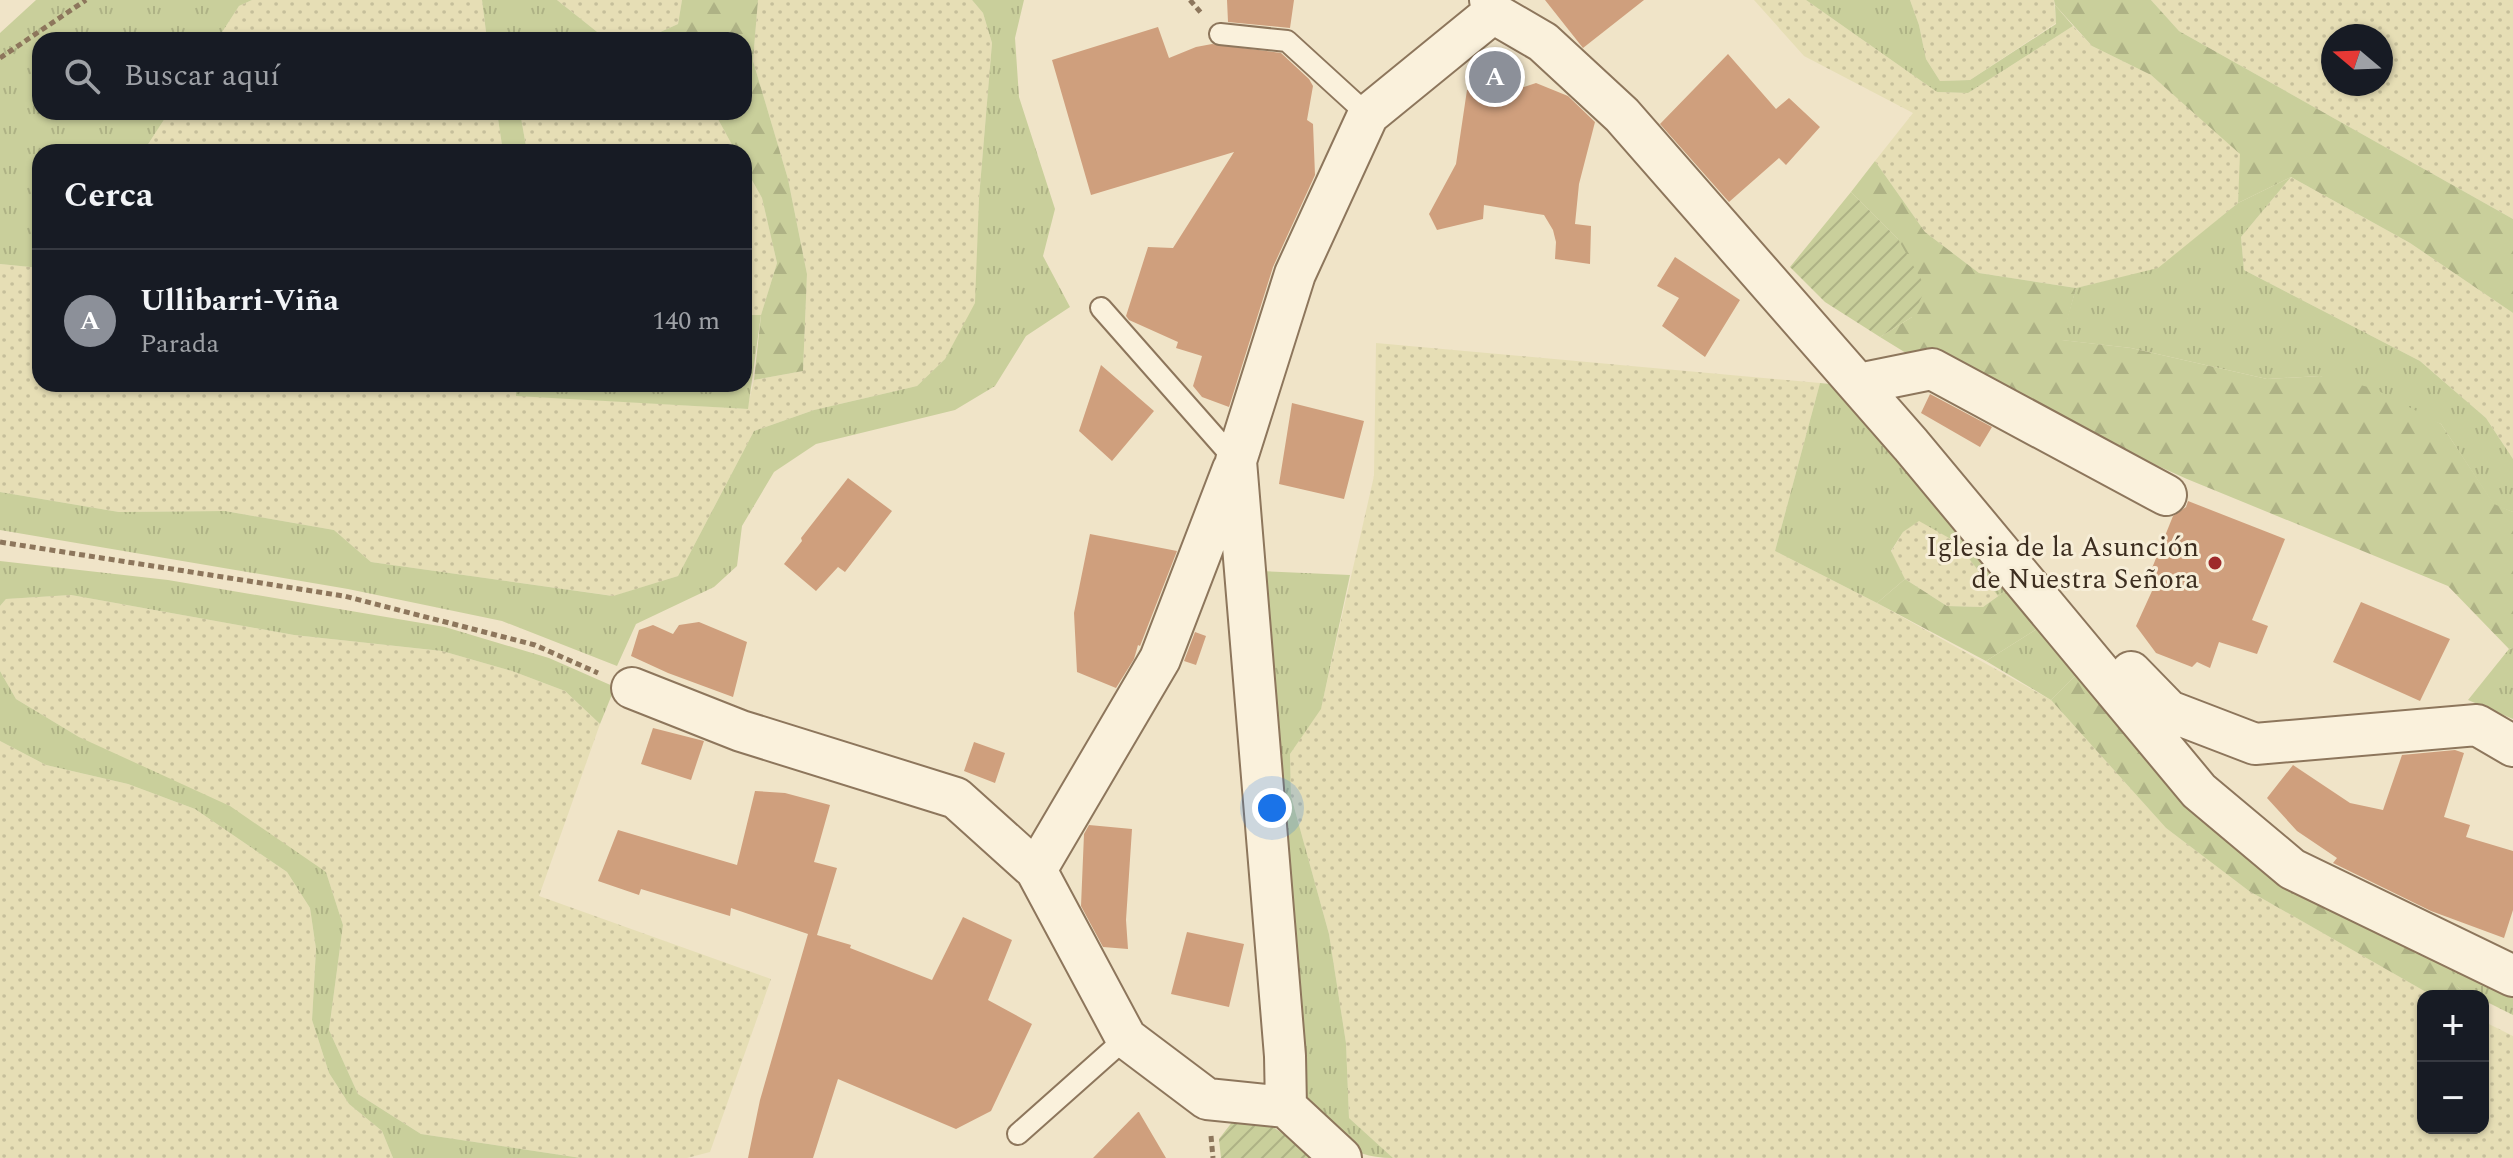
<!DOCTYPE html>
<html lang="es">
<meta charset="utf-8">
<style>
body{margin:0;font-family:Spectral,serif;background:#242831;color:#f1f3f6}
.controls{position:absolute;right:24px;bottom:24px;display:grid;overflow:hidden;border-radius:16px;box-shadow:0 2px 6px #0004}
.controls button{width:72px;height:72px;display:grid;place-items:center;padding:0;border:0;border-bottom:2px solid #363941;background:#171b24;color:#f1f3f6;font:40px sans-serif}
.compass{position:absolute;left:2321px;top:24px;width:72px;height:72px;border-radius:50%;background:#171b24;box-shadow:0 2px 6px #0004;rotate:289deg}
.you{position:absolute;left:1272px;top:808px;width:28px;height:28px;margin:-20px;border:6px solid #fff;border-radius:50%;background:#1a73e8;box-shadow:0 0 0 12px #1a73e833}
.badge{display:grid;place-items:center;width:52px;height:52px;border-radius:50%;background:#8c9099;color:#fff;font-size:26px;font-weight:700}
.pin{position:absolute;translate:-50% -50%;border:4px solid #fff;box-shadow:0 2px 8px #0006}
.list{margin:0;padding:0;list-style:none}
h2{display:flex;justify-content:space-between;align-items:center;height:104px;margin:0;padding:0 32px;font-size:34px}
h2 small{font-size:26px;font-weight:400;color:#9ea1a6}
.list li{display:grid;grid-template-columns:52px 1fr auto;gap:24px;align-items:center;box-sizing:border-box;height:144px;padding:0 32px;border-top:2px solid #363941}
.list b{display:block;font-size:30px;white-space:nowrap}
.list p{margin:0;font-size:26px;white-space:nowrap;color:#9ea1a6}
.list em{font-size:26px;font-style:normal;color:#9ea1a6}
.icon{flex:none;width:44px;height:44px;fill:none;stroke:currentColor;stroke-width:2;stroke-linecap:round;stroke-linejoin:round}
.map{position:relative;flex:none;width:2513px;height:1158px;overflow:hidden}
.search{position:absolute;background:#171b24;box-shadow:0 2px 6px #0004;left:32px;top:32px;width:720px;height:88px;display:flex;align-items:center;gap:20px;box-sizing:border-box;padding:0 28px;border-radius:24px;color:#9ea1a6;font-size:30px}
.panel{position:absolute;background:#171b24;box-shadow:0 2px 6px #0004;left:32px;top:144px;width:720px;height:248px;border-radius:24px}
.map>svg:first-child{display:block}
</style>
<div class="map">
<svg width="2513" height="1158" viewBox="0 0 2513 1158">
<defs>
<pattern id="farmland-dots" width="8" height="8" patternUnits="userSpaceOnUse" patternTransform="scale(2)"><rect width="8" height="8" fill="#e6deb5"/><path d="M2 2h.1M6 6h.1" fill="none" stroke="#c6bf9b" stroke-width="1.8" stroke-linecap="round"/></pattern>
<pattern id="grass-tufts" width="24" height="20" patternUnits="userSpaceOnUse" patternTransform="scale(2)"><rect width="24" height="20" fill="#c9cf9b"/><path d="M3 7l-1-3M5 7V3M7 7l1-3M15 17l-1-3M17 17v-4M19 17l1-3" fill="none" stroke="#aeb285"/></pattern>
<pattern id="forest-firs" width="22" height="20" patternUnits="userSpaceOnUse" patternTransform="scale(2)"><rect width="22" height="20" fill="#c9cf9b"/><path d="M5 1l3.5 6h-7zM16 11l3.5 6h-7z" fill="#aeb285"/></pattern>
<pattern id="garden-furrows" width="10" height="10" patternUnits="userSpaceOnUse" patternTransform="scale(2)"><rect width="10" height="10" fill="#c9cf9b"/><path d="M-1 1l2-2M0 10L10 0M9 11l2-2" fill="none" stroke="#aeb285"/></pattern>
</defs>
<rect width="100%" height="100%" fill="#f0e4c8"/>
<path fill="url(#farmland-dots)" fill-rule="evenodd" d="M252 0H482L487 40H217L239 6Z
M557 0H682L678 24 649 37 601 35Z
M758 0H972L983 13 992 43 979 198 976 303 945 359 917 386 814 410 754 431 678 576 614 596 371 562 334 530 225 511 119 512 0 492V264L40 268V384H516V395L747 409 754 380 803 371 807 274 788 179 753 61Z
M1754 0H1806L1937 92 1968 93 2073 26 2092 46 2151 75 2241 154 2238 203 2158 269 2076 288 1979 273 1925 232 1875 161 1913 113 1804 56Z
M1910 0H2054L2056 23 1970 80 1940 81 1926 59 1919 25Z
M2151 0H2513V219L2179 31ZM2333 36H2381V84H2333Z
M169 112H497L503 152H143Z
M520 112H714L736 152H527Z
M744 166 762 198 777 263 761 315H744Z
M2291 177 2410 243 2513 313V459L2486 418 2420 361 2244 270 2241 237Z
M1376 343 1820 383 1775 551 1877 603 2051 700 2166 828 2249 891 2433 996H2423V1128H2483V1021L2513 1036V1158H1393L1349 1118 1346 1043 1329 934 1291 796 1290 754 1321 708 1374 476Z
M1919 520 1956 542 1998 596 1983 607 1947 606 1905 579 1891 552 1903 532Z
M71 595 294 635 442 651 512 671 565 691 600 724 539 896 771 979 710 1152 687 1158H581L421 1134 358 1094 329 1030 343 925 326 872 79 737 16 699 0 671V606L6 599Z
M0 741 46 765 128 784 195 809 287 872 310 908 316 949 312 1020 329 1073 349 1104 382 1131 393 1158H0Z"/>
<path fill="url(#grass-tufts)" d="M36 0H252L239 6 217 40H40V112H169L143 152H40V268L0 264V33Z
M482 0H557L601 35 649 37 650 40H579L524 34 522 40H487Z
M972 0H1024L1015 38 1019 97 1055 209 1043 256 1070 307 1026 336 995 386 955 410 816 444 774 472 742 526 737 566 714 587 636 624 617 666 502 621 348 589 0 530V492L119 512 225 511 334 530 371 562 613 596 678 576 754 431 814 410 917 386 945 359 975 303 979 198 992 43 983 13Z
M1806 0H1910L1919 25 1926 59 1940 81 1970 80 2056 24 2055 5 2073 26 1968 93 1937 92Z
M497 112H520L527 152H503Z
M2291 177 2241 237 2244 270 2420 361 2486 418 2513 459V512L2494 505 2441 424 2320 376 2267 379 2131 348 2061 340 2076 288 2158 268 2238 203Z
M744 315H761L748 409 516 396V384H744Z
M1820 383 1839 385 2008 589 1998 596 1956 542 1919 521 1903 532 1891 551 1905 579 1877 603 1775 551Z
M0 561 168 580 445 627 549 658 615 687 600 724 565 691 512 671 442 651 294 635 71 595 6 599 0 606Z
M1259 571 1350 575 1321 709 1290 754 1291 796 1329 934 1346 1043 1349 1118 1393 1158C1344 1158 1331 1133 1303 1098Z
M2040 627 2078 673 2051 700 1986 661Z
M2513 648V719L2468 700 2509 649Z
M0 671 16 699 79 737 230 806 326 872 343 925 329 1030 358 1094 421 1134 581 1158H393L382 1131 349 1104 329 1073 312 1020 316 949 310 908 287 872 195 809 128 784 46 765 0 741Z
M2423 952 2513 994V1015L2483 1000V996C2458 996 2439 969 2423 952Z"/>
<path fill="url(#forest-firs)" d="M682 0H758L753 61 788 179 807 274 803 371 754 380 761 315 777 263 762 198 744 166V152H736L714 112H744V40H650L649 37 678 24Z
M2054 0H2151L2179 31 2513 219V313L2410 243 2291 177 2238 203 2240 154 2151 75 2092 46 2055 5Z
M1875 161 1925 232 1979 273 2076 288 2062 340 2131 348 2267 379 2320 376 2373 388 2441 424 2494 504 2513 512V648L2509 649 2448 586 2187 479 1906 353 1880 337 1912 317 1898 239 1851 192Z
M1905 579 1947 606 1983 607 2008 589 2040 627 1986 661 1877 603Z
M2078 673 2423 952 2459 988 2474 996H2433L2249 891 2166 828 2051 700Z"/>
<path fill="url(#garden-furrows)" d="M1851 192 1898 239 1926 288 1912 317 1880 337 1825 302 1790 267Z
M1236 1117 1270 1125 1319 1158H1221L1219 1139Z"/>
<path fill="#cf9f7d" d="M1227 0H1294L1290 28 1228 22Z
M1545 0H1644L1583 48Z
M1158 27 1169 58 1196 47 1212 44 1281 53 1309 79 1313 86 1307 120 1313 124 1315 175 1273 267 1229 407 1202 397 1193 386 1202 356 1176 348 1178 342 1129 320 1126 316 1148 247 1173 248 1234 152 1091 195 1052 60Z
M1728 54 1776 109 1789 98 1820 127 1786 165 1779 158 1729 202 1660 124Z
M1536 83 1568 96 1595 122 1579 184 1575 224 1591 226 1590 264 1555 259 1556 242 1553 230 1544 215 1484 205 1483 219 1437 230 1429 214 1456 164 1467 90 1524 87Z
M1675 257 1740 300 1705 357 1662 326 1679 298 1657 286Z
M1101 365 1154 411 1112 461 1079 431Z
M1930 394 1992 427 1980 447 1921 413Z
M1292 403 1364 421 1344 499 1279 484Z
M848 478 892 511 845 572 838 567 816 591 784 564 802 541 801 538Z
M2188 501 2285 539 2252 620 2268 626 2257 654 2219 642 2210 668 2197 662 2192 667 2156 653 2136 626 2152 591 2144 588 2173 516 2186 507Z
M1090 534 1177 551 1140 646 1138 645 1134 659 1116 688 1077 672 1074 613Z
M2361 602 2450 639 2420 701 2333 662Z
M699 622 747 642 733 697 668 673 631 656 639 630 653 625 673 634 679 625Z
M1195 632 1206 636 1196 665 1184 661Z
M653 728 704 741 691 780 641 764Z
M974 742 1005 753 995 783 964 771Z
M2455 750 2464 753 2444 817 2470 825 2466 837 2513 851V910L2504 938 2431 911 2333 863 2337 858 2297 831 2267 798 2293 765 2350 803 2383 810 2402 755Z
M755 791 785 793 830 805 814 862 837 868 817 935 851 945 850 948 932 980 963 917 1012 940 988 1000 1032 1024 991 1111 956 1129 838 1079 813 1158H748L760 1100 808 934 731 908 730 916 641 889 639 895 598 881 618 830 737 865Z
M1089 825 1132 829 1126 920 1128 949 1103 947 1081 906 1084 834Z
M1187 932 1244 944 1229 1007 1171 994Z
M1139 1112 1166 1158H1093L1138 1112Z"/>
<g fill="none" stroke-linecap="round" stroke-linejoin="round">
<defs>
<path id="lane" d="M1220 34 1287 41 1368 115
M1101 308 1236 461
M1018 1134 1126 1038"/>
<path id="street" d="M1490 0 1493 13 1543 42 1622 115 1911 445 2199 791 2292 869 2513 976
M1858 384 1932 369 2166 495
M2131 672 2169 711 2255 744 2477 725 2513 746
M632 688 741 731 956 798 1036 870 1126 1038 1207 1099 1286 1107
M1036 870 1160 659 1233 469
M1341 1158 1286 1107 1285 1056 1236 461 1295 274 1368 115 1493 13"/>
</defs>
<use href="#lane" stroke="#8d765c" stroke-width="24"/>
<use href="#street" stroke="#8d765c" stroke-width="44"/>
<path stroke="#8d765c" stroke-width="5" stroke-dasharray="6 4" stroke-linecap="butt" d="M1190 0 1202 14
M0 58 86 0
M0 542 344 596 535 645 598 673
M1211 1136 1213 1158"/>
<use href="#lane" stroke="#faf1dc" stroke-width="20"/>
<use href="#street" stroke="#faf1dc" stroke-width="40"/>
</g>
<circle fill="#9e2a2b" stroke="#f7eed8" stroke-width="3" cx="2215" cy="563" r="8"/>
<g text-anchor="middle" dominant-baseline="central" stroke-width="6" stroke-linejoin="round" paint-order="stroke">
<g font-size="28" fill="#3d2e20" stroke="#f7eed8" text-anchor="end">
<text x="2199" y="547">Iglesia de la Asunción<tspan x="2199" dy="32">de Nuestra Señora</tspan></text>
</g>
</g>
</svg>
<div class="controls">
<button>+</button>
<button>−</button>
</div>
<svg class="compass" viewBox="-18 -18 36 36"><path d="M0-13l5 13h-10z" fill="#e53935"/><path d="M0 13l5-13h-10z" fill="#9ea1a6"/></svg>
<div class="you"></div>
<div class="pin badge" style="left:1495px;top:77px">A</div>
<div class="search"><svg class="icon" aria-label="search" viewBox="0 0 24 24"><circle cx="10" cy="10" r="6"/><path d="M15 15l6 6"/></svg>Buscar aquí</div>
<section class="panel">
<h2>Cerca<small></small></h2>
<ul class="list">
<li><span class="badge">A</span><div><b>Ullibarri-Viña</b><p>Parada</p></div><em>140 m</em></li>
</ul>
</section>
</div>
